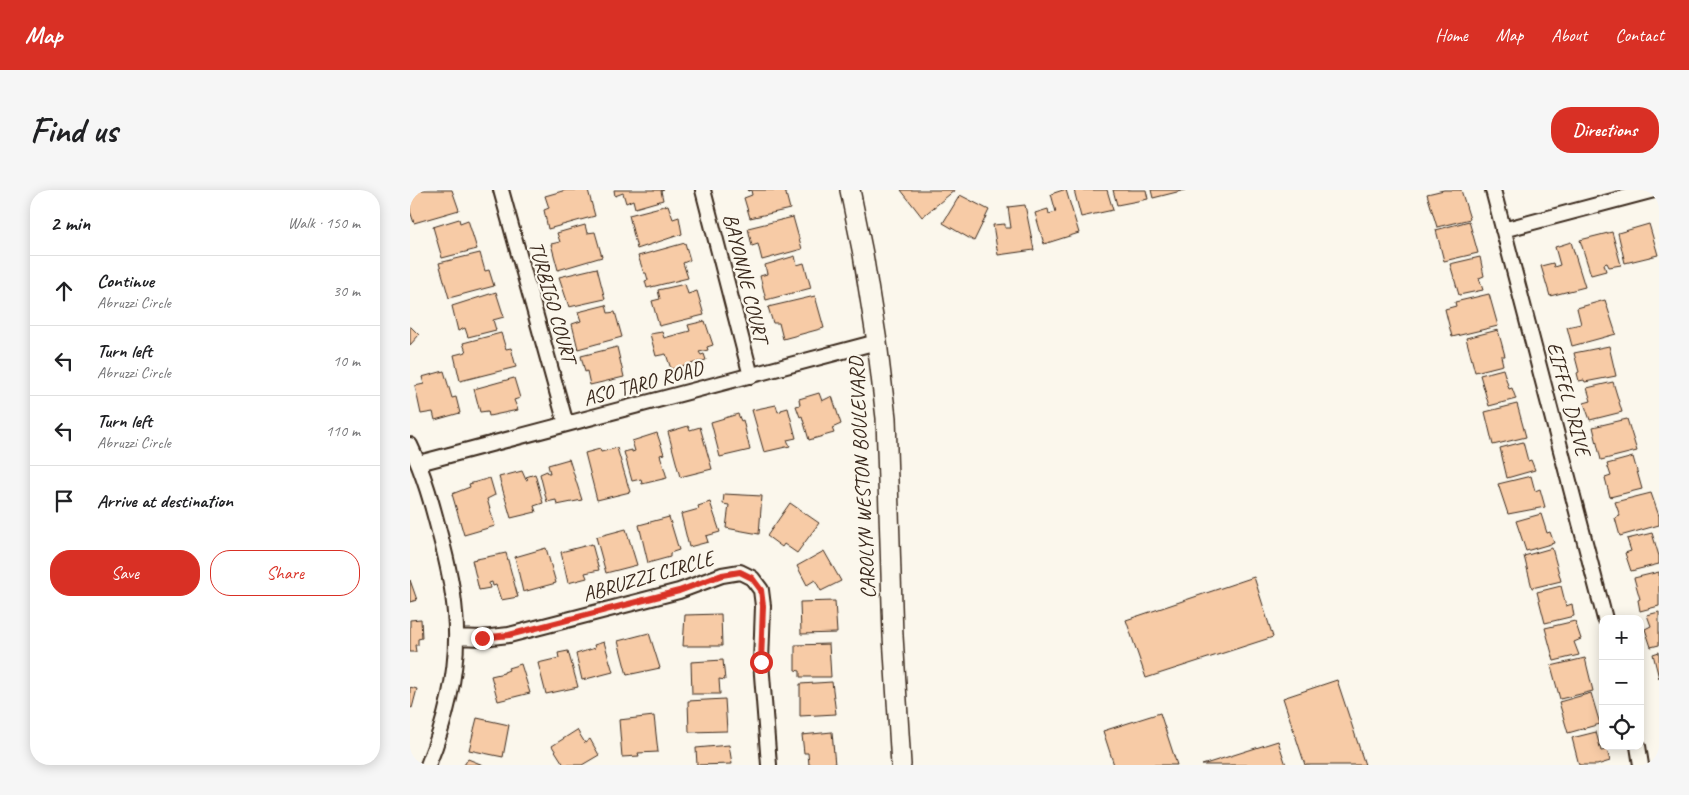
<!DOCTYPE html>
<meta charset="utf-8">
<style>
body{margin:0;font-family:Caveat,sans-serif;background:#f6f6f6;color:#202124}
.controls{position:absolute;right:15px;bottom:15px;display:grid;overflow:hidden;border-radius:10px;box-shadow:0 2px 12px #0003}
.controls button{width:45px;height:45px;display:grid;place-items:center;padding:0;border:0;border-bottom:1px solid #e0e0e0;background:#fff;color:#202124;font:25px sans-serif}
.stop{position:absolute;width:15px;height:15px;margin:-11px;border:4px solid #d93025;border-radius:50%;background:#fff}
.stop.end{background:#d93025;border-color:#fff;box-shadow:0 1px 5px #0008}
.list{margin:0;padding:0;list-style:none}
h2{display:flex;justify-content:space-between;align-items:center;height:65px;margin:0;padding:0 20px;font-size:21px}
h2 small{font-size:16px;font-weight:400;color:#757577}
.list li{display:grid;grid-template-columns:32px 1fr auto;gap:15px;align-items:center;box-sizing:border-box;height:70px;padding:0 20px;border-top:1px solid #e0e0e0}
.list b{display:block;font-size:19px;white-space:nowrap}
.list p{margin:0;font-size:16px;white-space:nowrap;color:#757577}
.list em{font-size:16px;font-style:normal;color:#757577}
.actions{display:flex;gap:10px;padding:15px 20px}
.actions a{flex:1;padding:11px 0;border:1px solid #d93025;border-radius:20px;text-align:center;font-size:18px;color:#d93025}
.actions .main{background:#d93025;color:#fff}
.icon{flex:none;width:28px;height:28px;fill:none;stroke:currentColor;stroke-width:2;stroke-linecap:round;stroke-linejoin:round}
.map{position:relative;flex:none;width:1249px;height:575px;overflow:hidden;border-radius:20px}
header{display:flex;align-items:center;gap:30px;box-sizing:border-box;height:70px;padding:0 25px;background:#d93025;color:#fff}
header strong{font-size:24px}
nav{display:flex;gap:28px;margin-inline-start:auto;font-size:18px}
.intro{display:flex;align-items:center;justify-content:space-between;box-sizing:border-box;height:120px;padding:0 30px}
h1{margin:0;font-size:35px}
.button{padding:12px 22px;border-radius:20px;background:#d93025;color:#fff;font-size:18px;font-weight:700}
main{display:flex;gap:30px;padding:0 30px}
aside{flex:1;background:#fff;border-radius:20px;box-shadow:0 2px 12px #0003}
.map>svg:first-child{display:block}
</style>
<header>
<strong>Map</strong>
<nav><a>Home</a><a>Map</a><a>About</a><a>Contact</a></nav>
</header>
<div class="intro"><h1>Find us</h1><a class="button">Directions</a></div>
<main>
<aside>
<h2>2 min<small>Walk · 150 m</small></h2>
<ul class="list">
<li><svg class="icon" aria-label="ahead" viewBox="0 0 24 24"><path d="M12 20V5M6 11l6-6 6 6"/></svg><div><b>Continue</b><p>Abruzzi Circle</p></div><em>30 m</em></li>
<li><svg class="icon" aria-label="left" viewBox="0 0 24 24"><path d="M17 20v-9H6M10 6l-5 5 5 5"/></svg><div><b>Turn left</b><p>Abruzzi Circle</p></div><em>10 m</em></li>
<li><svg class="icon" aria-label="left" viewBox="0 0 24 24"><path d="M17 20v-9H6M10 6l-5 5 5 5"/></svg><div><b>Turn left</b><p>Abruzzi Circle</p></div><em>110 m</em></li>
<li><svg class="icon" aria-label="arrive" viewBox="0 0 24 24"><path d="M6 21V4h12l-3 4 3 4H6"/></svg><div><b>Arrive at destination</b></div></li>
</ul>
<div class="actions"><a class="main">Save</a><a>Share</a></div>
</aside>
<div class="map">
<svg width="1249" height="575" viewBox="0 0 1249 575">
<rect width="100%" height="100%" fill="#fbf7ec"/>
<filter id="ink" filterUnits="userSpaceOnUse"><feTurbulence type="fractalNoise" baseFrequency=".02" numOctaves="2"/><feDisplacementMap in="SourceGraphic" scale="10" xChannelSelector="R" yChannelSelector="G"/><feConvolveMatrix kernelMatrix="1 2 1 2 8 2 1 2 1" color-interpolation-filters="sRGB"/></filter>
<g filter="url(#ink)">
<path fill="#f7cba6" stroke="#3b2a1e" d="M2 0H42L49 20 4 33 0 21V6L3 5Z
M156 0H178L185 26 138 39 134 20 139 18 135 6Z
M204 0H254L251 1 253 10 225 18 223 10 216 13 213 3 205 6Z
M337 0H375L380 19 340 28 334 8 342 5 341 0 338 1Z
M491 0H545L512 27Z
M653 0H656L669 43 634 54 625 23 638 19 639 24 646 22 641 4Z
M664 0H697L703 20 671 27Z
M703 0H736L738 9 707 15Z
M741 0H775L743 8Z
M1034 0H1051L1060 29 1027 37 1017 4Z
M550 5 579 20 564 51 533 33Z
M258 15 263 29 269 27 272 44 227 59 219 25Z
M615 15 624 60 588 65 583 35 595 34V38H601L598 17Z
M383 27 392 59 352 70 348 54 342 56 338 38Z
M49 29 50 33 58 30 67 59 32 68 23 37Z
M1059 31 1068 63 1034 71 1026 40Z
M1239 34 1248 65 1215 73 1208 43Z
M175 35 177 43 185 42 192 67 148 80 141 54 150 52 147 43Z
M1202 42 1211 75 1199 77 1197 73 1194 74 1196 81 1181 85 1170 50Z
M1161 52 1175 97 1140 106 1131 76 1143 73 1144 77 1150 75 1145 57Z
M275 53 280 70 273 73 278 88 237 98 235 91 238 90 236 83H234L228 66Z
M70 63 75 81 79 80 84 96 39 108 29 73Z
M385 66 387 75 394 73 401 98 356 110 350 86 357 84 355 75Z
M1070 67 1074 86 1069 88 1073 100 1049 105 1040 74Z
M187 78 195 109 159 117 149 87Z
M275 94 278 104 287 101 294 125 249 136 242 111 250 109 248 100Z
M86 102 94 127 83 130 86 140 58 147 55 138 48 141 42 116Z
M1079 104 1088 136 1042 147 1035 119 1046 116 1045 112Z
M405 106 414 138 373 149 369 133H363L358 117Z
M1195 110 1206 144 1162 156 1157 137 1171 134 1167 118Z
M196 115 198 123 205 122 212 147 168 159 162 134 171 131 168 122Z
M295 131 303 155 297 157 298 160 289 162 291 165 294 164 296 170 261 179 256 164 246 166 240 144 252 142 254 148 280 141 278 135Z
M0 136 9 145 0 155Z
M1088 140 1095 166H1091L1093 175 1065 182 1056 148Z
M91 143 96 159 101 158 106 177 50 191 44 165 56 162 53 153Z
M1199 156 1206 186 1175 192 1174 190 1169 191 1167 183 1169 182 1164 163Z
M207 157 214 187 180 195 177 181 175 182 171 166Z
M1093 179 1099 199 1102 198 1106 209 1079 216 1070 185Z
M34 181 42 208 46 207 50 223 25 230 23 222 11 224 5 196 14 194 12 187Z
M104 188 110 208 104 210 108 220 79 226 78 221 70 222 64 199Z
M1203 192 1212 222 1180 230 1174 213 1181 211 1177 198Z
M409 203 412 211 422 206 431 234 422 238 424 243 399 250 392 226 390 227 386 216 390 215 389 209Z
M1107 214 1116 247 1083 255 1075 222Z
M366 215 368 222 371 221V220L378 218 386 248 377 250 380 256 354 262 342 220Z
M328 224 331 231 333 230 340 260 310 267 301 232Z
M1217 229 1227 261 1191 270 1183 237Z
M278 236 280 240 290 237 302 279 270 287 258 242Z
M247 243 254 264 250 265 257 288 232 294 231 289 222 291 214 262 222 260V262L225 261 222 251Z
M1113 252 1118 271 1121 270 1125 280 1097 288 1090 258Z
M207 258 220 302 187 310 175 263 190 259 191 262Z
M1223 267 1232 299 1200 307 1195 288 1201 286 1197 274Z
M159 269 172 310 147 315 146 310 137 312 130 284 137 281 138 283H140L138 275Z
M112 281 116 290 118 289 116 287 125 284 133 313 124 316 126 322 101 328 89 287Z
M1121 286 1125 301 1130 299 1135 317 1098 324 1088 294Z
M80 288 85 305 77 309 85 336 54 345 42 304 60 297 59 294Z
M1241 303 1249 326V335L1210 346 1205 328 1210 326 1205 312Z
M314 304 352 306 349 344 316 338 319 315 313 314Z
M300 312 310 342 296 346 298 352 279 357 271 324 289 319 288 316Z
M380 313 409 333 387 363 374 354 372 357 357 346Z
M1131 324 1137 343 1140 342 1144 353 1116 361 1106 331Z
M259 327 269 360 260 363V367L238 373 229 335Z
M216 339 227 375 196 383 186 347Z
M1242 343 1249 366V374L1221 381 1215 363 1221 361 1217 349Z
M182 354 189 380 175 383 177 388 158 393 151 362Z
M136 358 146 393 113 402 105 367Z
M1142 358 1151 391 1122 398 1114 366Z
M414 361 431 391 411 401 405 390 397 395 387 376Z
M96 363 108 407 91 410 86 395 83 396 82 392 79 393 80 398 69 400 62 370Z
M1249 382V416L1230 421 1228 410 1230 409 1224 388Z
M844 387 863 447 736 488 716 430Z
M0 390 7 410 0 412Z
M1151 396 1156 416 1162 414 1164 426 1135 433 1127 402Z
M425 411 427 443 391 444 390 412Z
M1249 422V455L1241 457 1235 439 1241 436 1237 425Z
M311 424 312 456H273L275 425Z
M11 429 12 448 8 449V455H5L6 462H0V430Z
M1165 431 1171 449 1164 452 1169 465 1144 471 1135 438Z
M239 443 250 478 217 485 208 451Z
M194 452 203 482 172 490 166 464 185 458 184 455Z
M419 454 421 487H390V481L385 480V455Z
M158 461 168 497 136 504 128 473 149 468 148 463Z
M1249 462V488L1243 464Z
M1175 468 1183 501 1150 509 1141 476Z
M313 470 315 490 309 489 310 504H282L281 472Z
M111 474 120 503 88 511 81 486 94 483V482L99 480 98 478Z
M927 490 955 575H895L873 508Z
M422 492 426 524 390 526V494Z
M0 497 7 499 2 518 0 517Z
M1181 503 1190 534 1158 543 1149 512Z
M315 509 317 541 279 542 278 511Z
M750 523 767 575H704L693 541Z
M244 526 248 562 228 563 229 566 212 567 209 530Z
M67 528 99 535 93 567 59 560Z
M167 540 175 553 180 549 189 565 172 575H154L142 556Z
M422 542 425 575H399L398 563H394L392 545Z
M1186 542 1191 561 1197 560 1200 571 1187 575H1169L1162 548Z
M868 551 876 575H792Z
M319 555 322 574 287 575 286 558Z
M58 569 73 575H54Z"/>
<g fill="none" stroke-linecap="round" stroke-linejoin="round">
<defs>
<path id="street" d="M91 0 156 234
M293 0 341 186
M1083 0 1195 429
M1093 40 1244 0
M0 255C14 284 22 314 30 345 37 371 43 396 45 423 50 474 37 528 18 575
M9 273 467 152
M46 447 72 448 99 445 269 401 312 385 330 382 342 388 351 400 353 416 351 472 359 575
M1228 556 1231 575"/>
<path id="secondary" d="M440 0 453 64 467 152 476 228 483 446 491 575"/>
</defs>
<use href="#street" stroke="#3b2a1e" stroke-width="18"/>
<use href="#secondary" stroke="#3b2a1e" stroke-width="22"/>
<use href="#street" stroke="#fbf7ec" stroke-width="14"/>
<use href="#secondary" stroke="#fbf7ec" stroke-width="19"/>
</g>
</g>
<g fill="none" stroke-linecap="round" stroke-linejoin="round" filter="url(#ink)">
<path stroke="#d93025" stroke-width="6" d="M72 448 99 445 269 401 312 385 330 382 342 388 351 400 353 416 351 472"/>
</g>
<g text-anchor="middle" dominant-baseline="central" stroke-width="4.5" stroke-linejoin="round" paint-order="stroke">
<g font-size="21" fill="#3b2a1e" stroke="#fbf7ec">
<text transform="translate(336 88) rotate(76)">BAYONNE COURT</text>
<text transform="translate(143 112) rotate(74)">TURBIGO COURT</text>
<text transform="translate(233 193) rotate(-15)">ASO TARO ROAD</text>
<text transform="translate(1159 209) rotate(75)">EIFFEL DRIVE</text>
<text transform="translate(452 288) rotate(-93)">CAROLYN WESTON BOULEVARD</text>
<text transform="translate(238 386) rotate(-16)">ABRUZZI CIRCLE</text>
</g>
</g>
</svg>
<div class="controls">
<button>+</button>
<button>−</button>
<button><svg class="icon" aria-label="locate" viewBox="0 0 24 24"><circle cx="12" cy="12" r="6"/><path d="M12 2v4M12 18v4M2 12h4M18 12h4"/></svg></button>
</div>
<div class="stop" style="left:351px;top:472px"></div>
<div class="stop end" style="left:72px;top:448px"></div>
</div>
</main>
